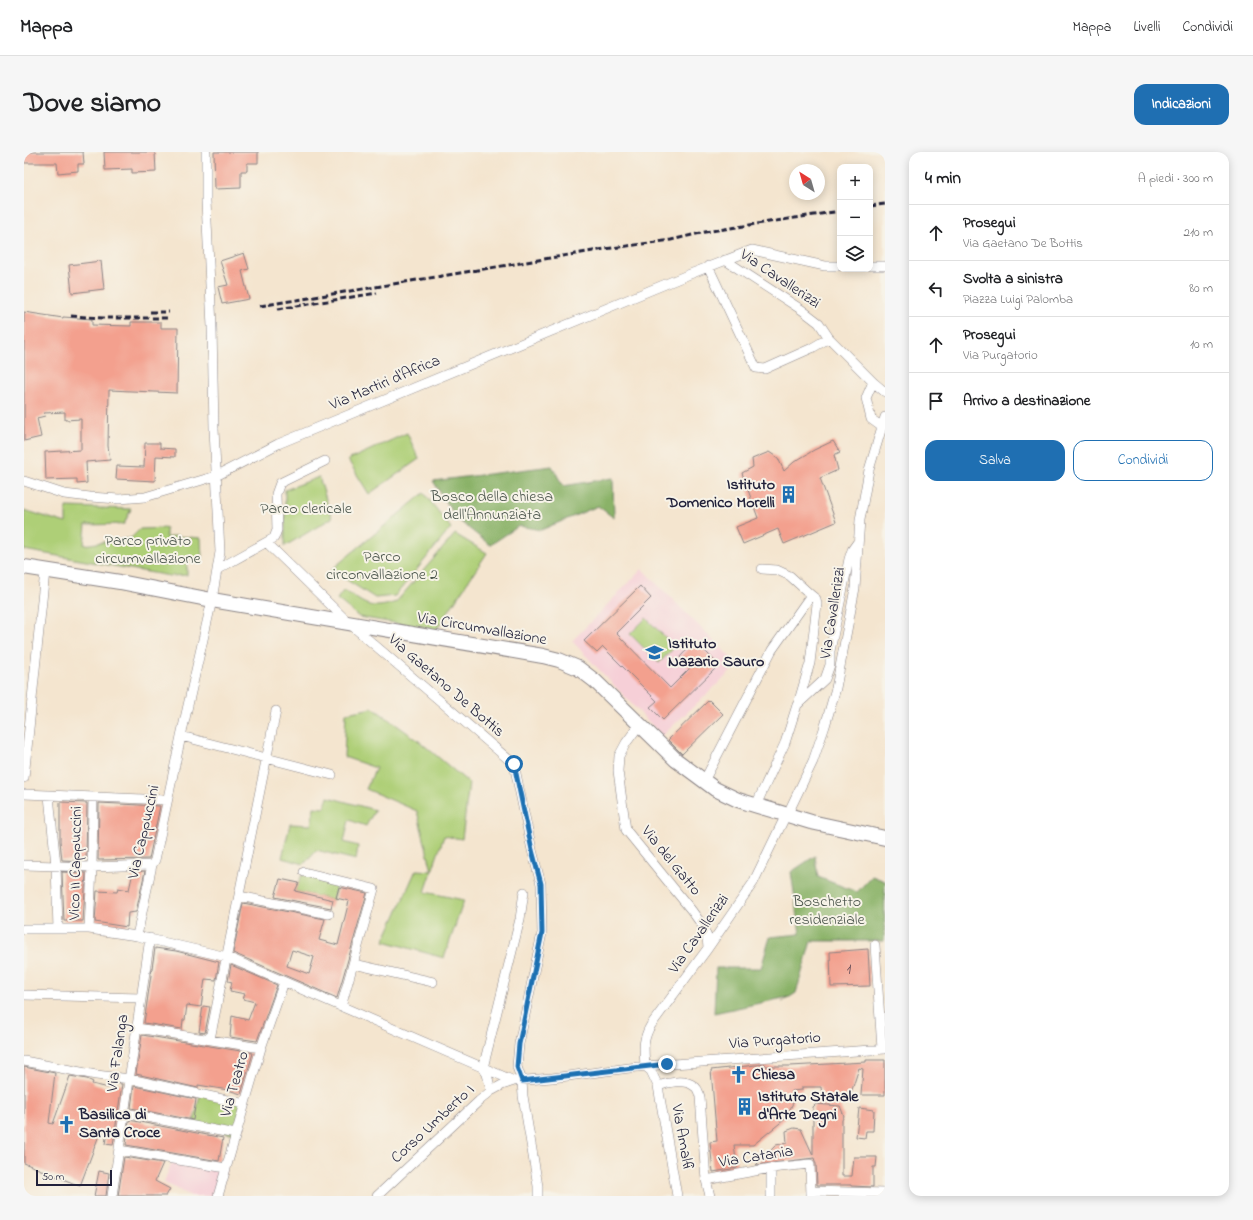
<!DOCTYPE html>
<html lang="it">
<meta charset="utf-8">
<style>
body{margin:0;font-family:"Indie Flower",sans-serif;background:#f6f6f6;color:#202124}
.controls{position:absolute;right:12px;top:12px;display:grid;overflow:hidden;border-radius:8px;box-shadow:0 2px 10px #0003}
.controls button{width:36px;height:36px;display:grid;place-items:center;padding:0;border:0;border-bottom:1px solid #e0e0e0;background:#fff;color:#202124;font:20px sans-serif}
.compass{position:absolute;left:765px;top:12px;width:36px;height:36px;border-radius:50%;background:#fff;box-shadow:0 2px 10px #0003;rotate:323deg}
.scale{position:absolute;left:12px;bottom:10px;width:76px;box-sizing:border-box;padding-left:4px;border:2px solid #22223b;border-top:0;font-size:11px;line-height:14px;white-space:nowrap;color:#22223b;-webkit-text-stroke:3px #f7f3e8;paint-order:stroke}
.stop{position:absolute;width:12px;height:12px;margin:-9px;border:3px solid #1f6fb2;border-radius:50%;background:#fff}
.stop.end{background:#1f6fb2;border-color:#fff;box-shadow:0 1px 4px #0008}
.list{margin:0;padding:0;list-style:none}
h2{display:flex;justify-content:space-between;align-items:center;height:52px;margin:0;padding:0 16px;font-size:17px}
h2 small{font-size:13px;font-weight:400;color:#757577}
.list li{display:grid;grid-template-columns:26px 1fr auto;gap:12px;align-items:center;box-sizing:border-box;height:56px;padding:0 16px;border-top:1px solid #e0e0e0}
.list b{display:block;font-size:15px;white-space:nowrap}
.list p{margin:0;font-size:13px;white-space:nowrap;color:#757577}
.list em{font-size:13px;font-style:normal;color:#757577}
.actions{display:flex;gap:8px;padding:12px 16px}
.actions a{flex:1;padding:9px 0;border:1px solid #1f6fb2;border-radius:12px;text-align:center;font-size:14px;color:#1f6fb2}
.actions .main{background:#1f6fb2;color:#fff}
.icon{flex:none;width:22px;height:22px;fill:none;stroke:currentColor;stroke-width:2;stroke-linecap:round;stroke-linejoin:round}
.map{position:relative;flex:none;width:861px;height:1044px;overflow:hidden;border-radius:12px}
header{display:flex;align-items:center;gap:24px;box-sizing:border-box;height:56px;padding:0 20px;background:#fff;border-bottom:1px solid #e0e0e0}
header strong{font-size:19px}
nav{display:flex;gap:22px;margin-inline-start:auto;font-size:14px}
.intro{display:flex;align-items:center;justify-content:space-between;box-sizing:border-box;height:96px;padding:0 24px}
h1{margin:0;font-size:28px}
.button{padding:10px 18px;border-radius:12px;background:#1f6fb2;color:#fff;font-size:14px;font-weight:700}
main{display:flex;gap:24px;padding:0 24px}
aside{flex:1;background:#fff;border-radius:12px;box-shadow:0 2px 10px #0003}
.map>svg:first-child{display:block}
</style>
<header>
<strong>Mappa</strong>
<nav><a>Mappa</a><a>Livelli</a><a>Condividi</a></nav>
</header>
<div class="intro"><h1>Dove siamo</h1><a class="button">Indicazioni</a></div>
<main>
<div class="map">
<svg width="861" height="1044" viewBox="0 0 861 1044">
<rect width="100%" height="100%" fill="#f7f3e8"/>
<filter id="ink" filterUnits="userSpaceOnUse"><feTurbulence type="fractalNoise" baseFrequency=".025" numOctaves="2"/><feDisplacementMap in="SourceGraphic" scale="8" xChannelSelector="R" yChannelSelector="G"/><feConvolveMatrix kernelMatrix="1 2 1 2 8 2 1 2 1" color-interpolation-filters="sRGB"/></filter>
<filter id="wash" filterUnits="userSpaceOnUse"><feTurbulence type="fractalNoise" baseFrequency=".012" numOctaves="4" result="noise"/><feDisplacementMap in="SourceGraphic" scale="16" xChannelSelector="R" yChannelSelector="G"/><feGaussianBlur stdDeviation="0.9" result="paint"/><feColorMatrix in="noise" values="0 0 0 0 0 0 0 0 0 0 0 0 0 0 0 0 0 1.4 0 .05"/><feComposite in="paint" operator="in"/></filter>
<g filter="url(#wash)">
<rect width="100%" height="100%" fill="#f4e5cf"/>
<path fill="#f6cfd7" d="M618 417 714 513 638 584 548 489Z
M148 1010 202 1019 192 1044H167L140 1030Z"/>
<path fill="#aecf77" stroke="#687859" d="M383 281 395 307 345 342 324 308Z
M295 325 308 366 261 394V338Z
M400 341 427 376 371 444 351 446 307 418Z
M42 355 107 357 100 372 62 373 60 393 107 386 116 377 142 376V386L150 384 177 386 178 406H163V423L146 424 0 398V358L42 371Z
M431 382 463 401 412 478 335 465 313 447 320 438C341 452 346 459 372 450Z
M622 466 651 495 635 511 606 482Z
M349 556 395 589 445 631 438 687 420 684 401 740 440 748 420 806 360 789 392 718 408 719 393 659 342 637 352 616 320 605 322 561Z
M304 645 351 658 342 674 325 668 320 690 334 694 332 708 292 698 280 712 258 706 266 672 287 673 290 655 300 656Z
M278 723 313 730 309 748 271 739Z
M176 942 221 952 212 982 169 974Z"/>
<path fill="#8ab268" stroke="#566a52" d="M528 314 539 334 589 326 590 366 574 354 517 378 495 374 466 393 433 367 409 329Z
M791 704 794 725 833 740 848 724 861 729 860 789H787L772 841 758 850 764 845 690 861 692 816H737L746 785 776 782 767 720Z"/>
<g id="blocks">
<path fill="#f3a08e" fill-rule="evenodd" d="M0 0H59L60 12H54V19L34 21 33 11H0Z
M80 0H131L132 20 108 21V17L81 18Z
M190 0H234V11H223V19H217V36L191 37Z
M220 101 225 117 218 119 225 147 198 152 194 135 204 133 196 109Z
M77 109 80 137 48 141 45 113Z
M0 160 39 166V165L68 167V173L107 174V170H137V176H154L153 241 85 238 84 294 86 308 62 310 63 331 53 332V327L22 328 21 300 57 298V267L41 268V260L20 261 21 264 13 266 17 285 0 289Z
M809 289 816 300 810 303 814 318 796 326 812 370 760 392 754 377 719 392 712 375 734 366 718 321 729 315 728 307 745 300 754 306 760 319 770 310 790 298Z
M121 291H136V296L151 297V305L132 304 131 329 92 327 93 314 120 315Z
M616 434 627 446 592 481 646 536 666 516 656 505 671 489 695 513 639 568 626 555 633 549 579 495 573 501 560 489Z
M685 548 699 562 658 602 644 588Z
M36 650 63 651 62 709 38 708 36 689Z
M75 651 136 654 125 707 74 708Z
M121 719 112 760 104 761 103 775 71 770 73 739 93 740 94 736 105 738 109 720Z
M38 720 62 721 59 769H40Z
M256 727 275 731 271 739 309 748 307 756 251 745Z
M315 735 343 741 313 846 209 801 219 751 301 767 295 788 314 793 325 749 312 746ZM268 798 290 805 285 822 263 814Z
M131 796 152 799 195 810 192 828 181 827 177 855 163 853 161 868H159L158 877 120 871Z
M844 797 846 834 807 835 806 800Z
M207 813 253 833 233 889 206 885 208 864 224 868 231 850 219 847 221 842 206 839 208 830 204 829Z
M179 854 186 855 181 881 175 880Z
M118 883 229 901 217 942 204 938 174 933V936L112 922Z
M842 908H861V943H837L839 917 835 916 826 944H798L797 935H778V938L768 939 769 951 761 967 729 993H710L713 1016 689 1020 686 990 693 989 687 918 741 912V914H766L842 910Z
M0 915 31 921 25 971 29 972 46 924 63 927 69 930 68 932 85 936 87 931 98 932 89 993 81 992 83 980 77 978 56 1034 0 1011Z
M110 934 172 947 169 968 107 956Z
M792 952 816 954 820 964 818 968V1024H828L830 1005H853L852 1015H849V1035L827 1034V1033H793L792 1012 790 1006 732 1013 752 993 763 991 762 979 770 976 777 977 789 1003V955Z
M835 956 850 958 849 979H842L841 986 832 985Z
M105 968 199 986 195 1009 102 993Z
M100 1005 139 1011 131 1029 146 1037 142 1044H94Z
M75 1019 85 1021 82 1044H70Z"/>
</g>
</g>
<g filter="url(#ink)">
<use href="#blocks" fill-opacity="0" stroke="#8b8485" stroke-width="1"/>
<g fill="none" stroke-linecap="round" stroke-linejoin="round">
<defs>
<path id="street" d="M701 108 778 158 795 171 805 186 849 230 861 240
M684 114 732 216 741 217 788 196 805 186
M846 114H861
M849 230 842 246 847 267 858 275
M0 329 40 342 66 345 95 347 121 345 192 324 254 292 661 124 728 98 801 114H816
M243 391 326 472 490 612 508 698 517 732 518 781 495 892 493 915 498 929 499 944 514 1034V1044
M194 417 250 386 253 378 252 342 256 331 301 309
M774 552 786 511 793 452 792 447 787 443
M616 572 602 591 595 604 594 619 602 678 668 759 678 773 683 785 684 796
M157 584 308 623
M0 626 21 419
M680 629 748 498 787 443 766 424 753 418 738 417
M0 642 143 648
M25 644 32 713 34 777
M732 653 761 591 773 553 801 527 806 513V499L825 407 828 398 833 391
M767 655 789 609 801 574 812 536 831 436 836 368 845 318 861 265
M0 713 68 715 128 713
M280 720 350 737 317 855
M215 744 305 762
M0 777H65L113 784 203 805 490 929
M65 777 68 715 69 645
M113 784 128 713 131 708 157 584 188 448 196 400 190 277 188 175 182 49V0
M851 793 858 897
M330 812 409 830
M0 843 117 846
M113 876 237 896
M186 887 252 559
M0 909 72 923 106 927 221 952
M621 914C620 897 618 888 627 873L684 796 729 731 760 667
M621 914 627 919 634 934 653 1044
M459 916 496 767 500 740
M459 916 463 922 467 939
M634 934C644 930 661 927 670 934 674 936 675 941 676 945L682 1028 686 1044
M101 961 212 982
M95 998 202 1016
M682 1028 747 1016 786 1012 787 1044
M787 1039 861 1041
M88 1044 126 786
M194 1044 237 896 260 830
M353 1044 455 949 467 939 478 933 490 929 528 926 621 914 861 897
M747 1044V1016"/>
<path id="primary" d="M0 415 96 430 188 448 519 504 535 508 554 516 571 529 652 608 691 637 714 648 787 670 861 686"/>
</defs>
<use href="#street" stroke="#8b8485" stroke-width="10"/>
<use href="#primary" stroke="#8b8485" stroke-width="16"/>
<use href="#street" stroke="#fff" stroke-width="9"/>
<use href="#primary" stroke="#fff" stroke-width="14"/>
<path stroke="#22223b" stroke-width="3" stroke-dasharray="6 3" stroke-linecap="butt" d="M846 54 861 52
M236 154 581 97 647 88 681 80 816 59
M254 157 353 141
M126 160H145
M47 164 79 166H145"/>
</g>
</g>
<g fill="none" stroke-linecap="round" stroke-linejoin="round" filter="url(#ink)">
<path stroke="#1f6fb2" stroke-width="5" d="M490 612 508 698 517 732 518 781 495 892 493 915 498 929 643 912"/>
</g>
<defs>
<symbol id="building-bare" viewBox="-9 -9 18 18"><path d="M-4-6H4V6H1V3H-1V6H-4ZM-2.5-4.3h1.7v1.8h-1.7ZM.8-4.3h1.7v1.8H.8ZM-2.5-1h1.7V.8h-1.7ZM.8-1h1.7V.8H.8Z" fill="#1f6fb2" stroke="#f7f3e8" stroke-width="2.5" paint-order="stroke"/></symbol>
<symbol id="school-bare" viewBox="-9 -9 18 18"><path d="M0-5L7-2L0 1L-7-2ZM-4 1L0 2.5L4 1V4Q0 6-4 4Z" fill="#1f6fb2" stroke="#f7f3e8" stroke-width="2.5" paint-order="stroke"/></symbol>
<symbol id="church-bare" viewBox="-9 -9 18 18"><path d="M-1.2-6h2.4v3.5h3.3v2.4h-3.3V6h-2.4V-.1h-3.3v-2.4h3.3Z" fill="#1f6fb2" stroke="#f7f3e8" stroke-width="2.5" paint-order="stroke"/></symbol>
</defs>
<g fill-rule="evenodd">
<use href="#building-bare" x="752" y="330" width="25" height="25"/>
<use href="#school-bare" x="618" y="488" width="25" height="25"/>
<use href="#church-bare" x="702" y="910" width="25" height="25"/>
<use href="#building-bare" x="708" y="942" width="25" height="25"/>
<use href="#church-bare" x="30" y="960" width="25" height="25"/>
</g>
<g text-anchor="middle" dominant-baseline="central" stroke-width="4" stroke-linejoin="round" paint-order="stroke">
<g font-size="14" fill="#564250">
<text x="825" y="817">1</text>
</g>
<g font-size="16" fill="#22223b" stroke="#f7f3e8">
<text transform="translate(756 127) rotate(34)">Via Cavallerizzi</text>
<text transform="translate(361 231) rotate(-23)">Via Martiri d'Africa</text>
<text transform="translate(809 461) rotate(-81)">Via Cavallerizzi</text>
<text transform="translate(458 477) rotate(10)">Via Circumvallazione</text>
<text transform="translate(422 534) rotate(41)">Via Gaetano De Bottis</text>
<text transform="translate(120 680) rotate(-77)">Via Cappuccini</text>
<text transform="translate(647 709) rotate(51)">Via del Gatto</text>
<text transform="translate(52 711) rotate(-89)">Vico II Cappuccini</text>
<text transform="translate(675 782) rotate(-55)">Via Cavallerizzi</text>
<text transform="translate(751 889) rotate(-4)">Via Purgatorio</text>
<text transform="translate(94 901) rotate(-82)">Via Falanga</text>
<text transform="translate(211 932) rotate(-74)">Via Teatro</text>
<text transform="translate(409 972) rotate(-43)">Corso Umberto I</text>
<text transform="translate(658 986) rotate(80)">Via Amalfi</text>
<text transform="translate(732 1005) rotate(-9)">Via Catania</text>
</g>
<g font-size="16" font-weight="bold" fill="#22223b" stroke="#f7f3e8" text-anchor="start">
<text x="751" y="333" text-anchor="end">Istituto<tspan x="751" dy="18">Domenico Morelli</tspan></text>
<text x="644" y="492">Istituto<tspan x="644" dy="18">Nazario Sauro</tspan></text>
<text x="728" y="923">Chiesa</text>
<text x="734" y="945">Istituto Statale<tspan x="734" dy="18">d'Arte Degni</tspan></text>
<text x="55" y="963">Basilica di<tspan x="55" dy="18">Santa Croce</tspan></text>
</g>
<g font-size="16" fill="#4c564d" stroke="#f7f3e8">
<text x="468" y="345">Bosco della chiesa<tspan x="468" dy="18">dell'Annunziata</tspan></text>
<text x="282" y="357">Parco clericale</text>
<text x="124" y="389">Parco privato<tspan x="124" dy="18">circumvallazione</tspan></text>
<text x="358" y="405">Parco<tspan x="358" dy="18">circonvallazione 2</tspan></text>
<text x="803" y="750">Boschetto<tspan x="803" dy="18">residenziale</tspan></text>
</g>
</g>
</svg>
<div class="controls">
<button>+</button>
<button>−</button>
<button><svg class="icon" aria-label="layers" viewBox="0 0 24 24"><path d="M12 4l9 5-9 5-9-5zM3 14l9 5 9-5"/></svg></button>
</div>
<svg class="compass" viewBox="-18 -18 36 36"><path d="M0-13l5 13h-10z" fill="#e53935"/><path d="M0 13l5-13h-10z" fill="#757577"/></svg>
<div class="scale">50 m</div>
<div class="stop" style="left:490px;top:612px"></div>
<div class="stop end" style="left:643px;top:912px"></div>
</div>
<aside>
<h2>4 min<small>A piedi · 300 m</small></h2>
<ul class="list">
<li><svg class="icon" aria-label="ahead" viewBox="0 0 24 24"><path d="M12 20V5M6 11l6-6 6 6"/></svg><div><b>Prosegui</b><p>Via Gaetano De Bottis</p></div><em>210 m</em></li>
<li><svg class="icon" aria-label="left" viewBox="0 0 24 24"><path d="M17 20v-9H6M10 6l-5 5 5 5"/></svg><div><b>Svolta a sinistra</b><p>Piazza Luigi Palomba</p></div><em>80 m</em></li>
<li><svg class="icon" aria-label="ahead" viewBox="0 0 24 24"><path d="M12 20V5M6 11l6-6 6 6"/></svg><div><b>Prosegui</b><p>Via Purgatorio</p></div><em>10 m</em></li>
<li><svg class="icon" aria-label="arrive" viewBox="0 0 24 24"><path d="M6 21V4h12l-3 4 3 4H6"/></svg><div><b>Arrivo a destinazione</b></div></li>
</ul>
<div class="actions"><a class="main">Salva</a><a>Condividi</a></div>
</aside>
</main>
